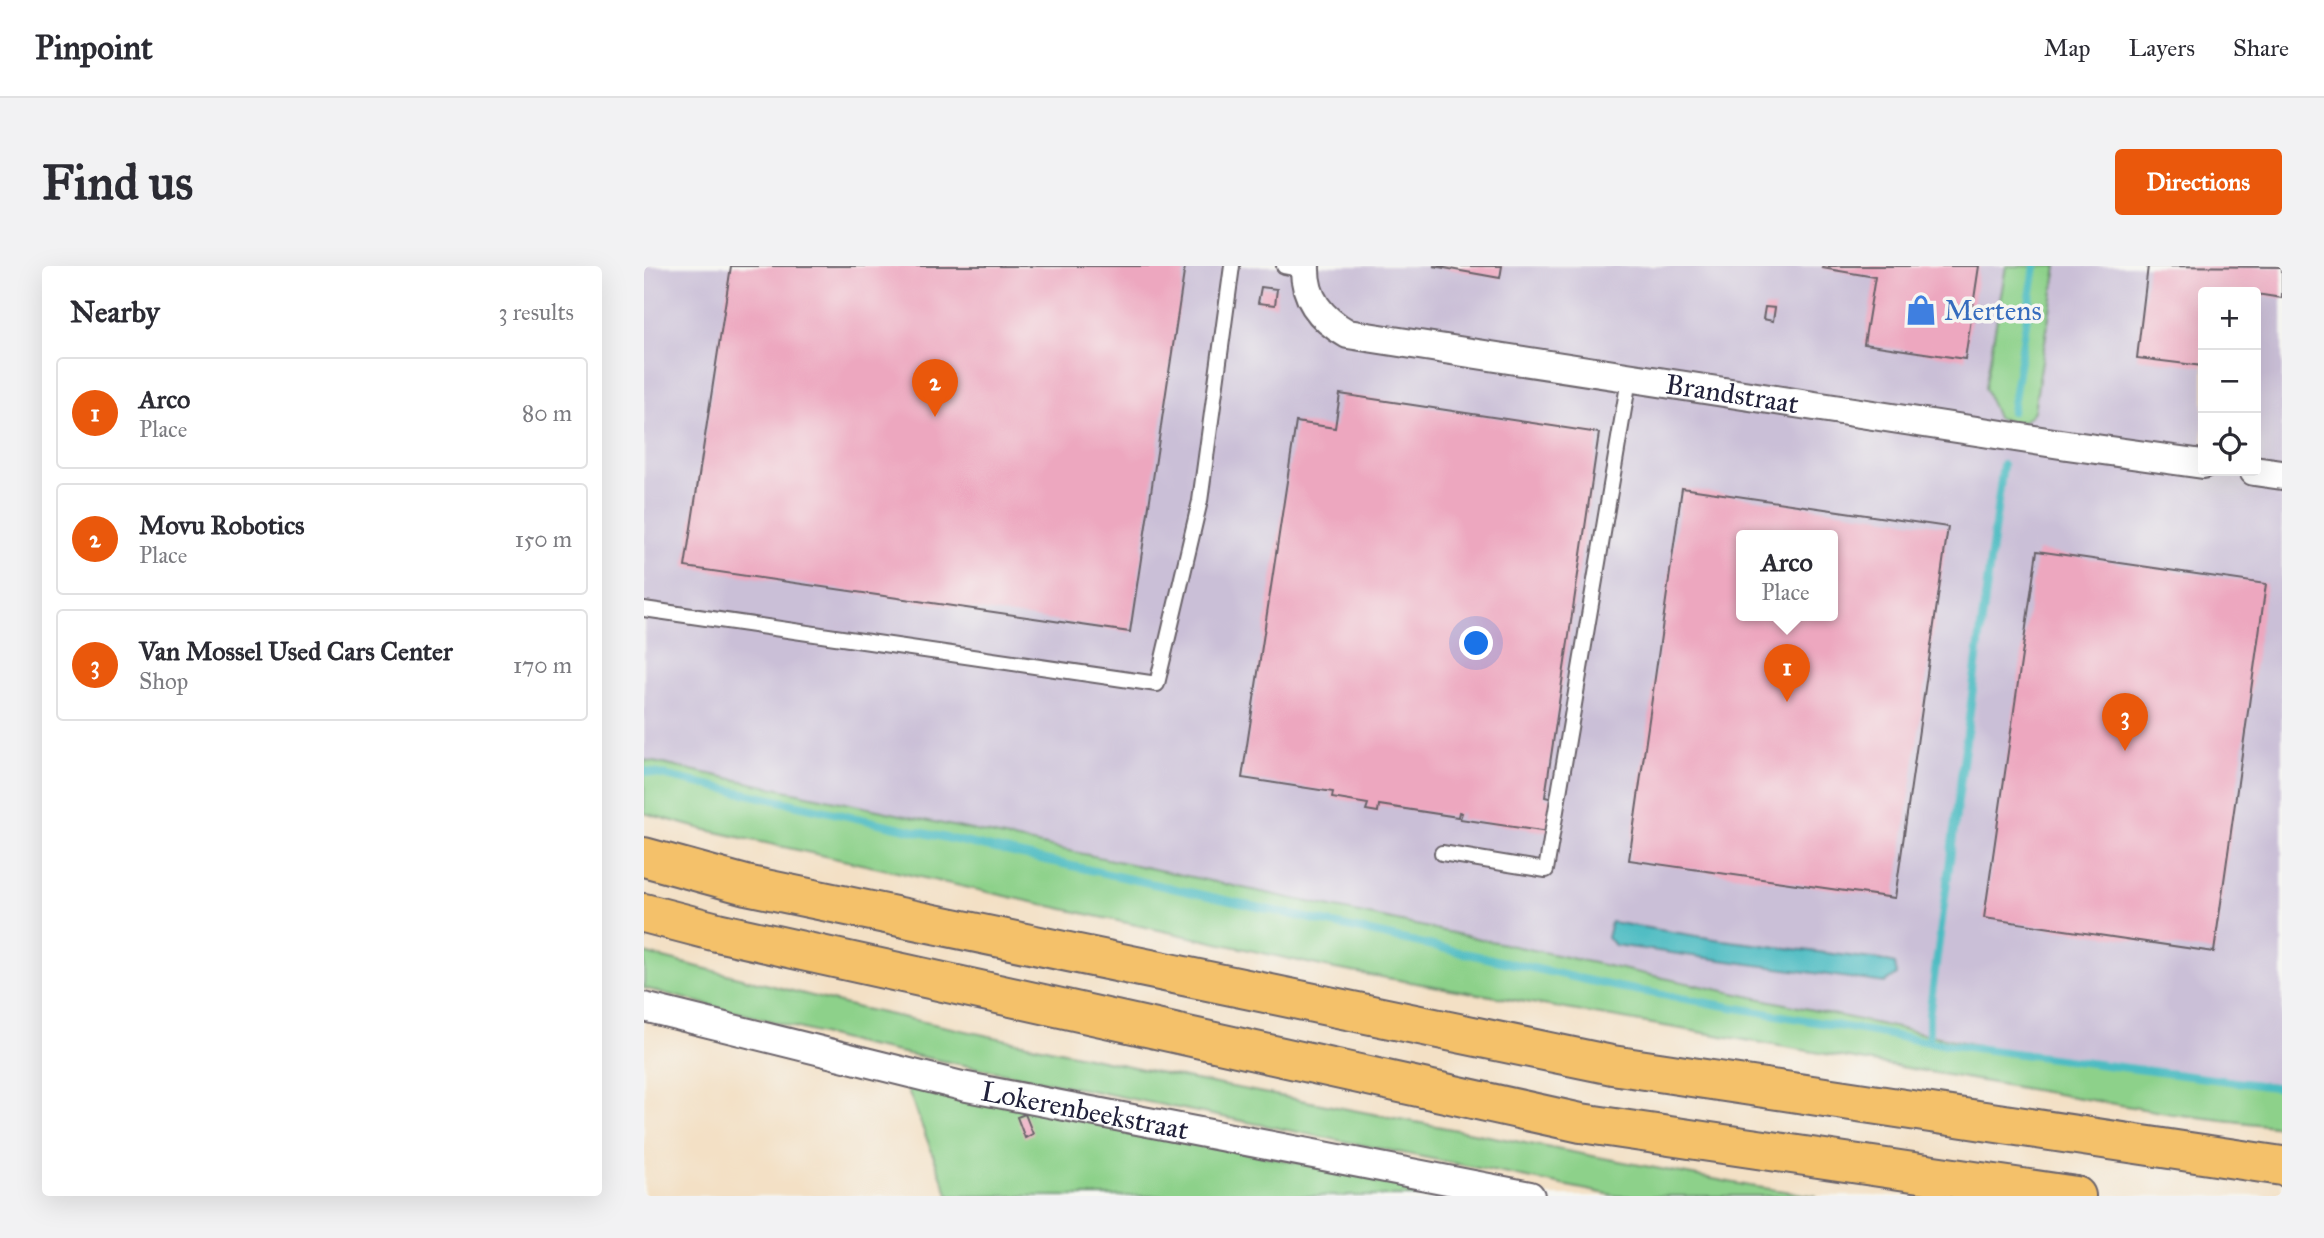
<!DOCTYPE html>
<meta charset="utf-8">
<style>
body{margin:0;font-family:"IM FELL Great Primer",serif;background:#f2f2f3;color:#2b2b33}
.controls{position:absolute;right:21px;top:21px;display:grid;overflow:hidden;border-radius:7px;box-shadow:0 7px 28px #0002}
.controls button{width:63px;height:63px;display:grid;place-items:center;padding:0;border:0;border-bottom:2px solid #e1e1e2;background:#fff;color:#2b2b33;font:35px sans-serif}
.you{position:absolute;left:833px;top:378px;width:24px;height:24px;margin:-18px;border:5px solid #fff;border-radius:50%;background:#1a73e8;box-shadow:0 0 0 10px #1a73e833}
.badge{display:grid;place-items:center;width:46px;height:46px;border-radius:50%;background:#ea580c;color:#fff;font-size:23px;font-weight:700}
.pin{position:absolute;translate:-50% -58px;filter:drop-shadow(0 2px 4px #0008)}
.pin::after{content:'';position:absolute;top:37px;width:24px;height:21px;background:inherit;clip-path:polygon(0 0,100% 0,50% 100%)}
.popup{position:absolute;left:1092px;top:264px;width:102px;height:91px;box-sizing:border-box;display:grid;place-content:center;border-radius:7px;background:#fff;filter:drop-shadow(0 2px 5px #0005);font-size:23px;white-space:nowrap;color:#7c7c81}
.popup b{font-size:26px;color:#2b2b33}
.popup::after{content:'';position:absolute;left:50%;top:100%;margin-left:-14px;border:14px solid transparent;border-top-color:#fff}
.list{margin:0;padding:0;list-style:none}
h2{display:flex;justify-content:space-between;align-items:center;height:91px;margin:0;padding:0 28px;font-size:30px}
h2 small{font-size:23px;font-weight:400;color:#7c7c81}
.list li{display:grid;grid-template-columns:46px 1fr auto;gap:21px;align-items:center;box-sizing:border-box;height:112px;margin:0 14px 14px;padding:0 14px;border:2px solid #e1e1e2;border-radius:7px}
.list b{display:block;font-size:26px;white-space:nowrap}
.list p{margin:0;font-size:23px;white-space:nowrap;color:#7c7c81}
.list em{font-size:23px;font-style:normal;color:#7c7c81}
.icon{flex:none;width:38px;height:38px;fill:none;stroke:currentColor;stroke-width:2;stroke-linecap:round;stroke-linejoin:round}
.map{position:relative;flex:none;width:1638px;height:930px;overflow:hidden;border-radius:7px}
header{display:flex;align-items:center;gap:42px;box-sizing:border-box;height:98px;padding:0 35px;background:#fff;border-bottom:2px solid #e1e1e2}
header strong{font-size:33px}
nav{display:flex;gap:38px;margin-inline-start:auto;font-size:24px}
.intro{display:flex;align-items:center;justify-content:space-between;box-sizing:border-box;height:168px;padding:0 42px}
h1{margin:0;font-size:49px}
.button{padding:18px 32px;border-radius:7px;background:#ea580c;color:#fff;font-size:24px;font-weight:700}
main{display:flex;gap:42px;padding:0 42px}
aside{flex:1;background:#fff;border-radius:7px;box-shadow:0 7px 28px #0002}
.map>svg:first-child{display:block}
</style>
<header>
<strong>Pinpoint</strong>
<nav><a>Map</a><a>Layers</a><a>Share</a></nav>
</header>
<div class="intro"><h1>Find us</h1><a class="button">Directions</a></div>
<main>
<aside>
<h2>Nearby<small>3 results</small></h2>
<ul class="list">
<li><span class="badge">1</span><div><b>Arco</b><p>Place</p></div><em>80 m</em></li>
<li><span class="badge">2</span><div><b>Movu Robotics</b><p>Place</p></div><em>150 m</em></li>
<li><span class="badge">3</span><div><b>Van Mossel Used Cars Center</b><p>Shop</p></div><em>170 m</em></li>
</ul>
</aside>
<div class="map">
<svg width="1638" height="930" viewBox="0 0 1638 930">
<rect width="100%" height="100%" fill="#f6f6f2"/>
<filter id="ink" filterUnits="userSpaceOnUse"><feTurbulence type="fractalNoise" baseFrequency=".0143" numOctaves="2"/><feDisplacementMap in="SourceGraphic" scale="14" xChannelSelector="R" yChannelSelector="G"/><feConvolveMatrix kernelMatrix="1 2 1 2 8 2 1 2 1" color-interpolation-filters="sRGB"/></filter>
<filter id="wash" filterUnits="userSpaceOnUse"><feTurbulence type="fractalNoise" baseFrequency=".00686" numOctaves="4" result="noise"/><feDisplacementMap in="SourceGraphic" scale="28" xChannelSelector="R" yChannelSelector="G"/><feGaussianBlur stdDeviation="1.57" result="paint"/><feColorMatrix in="noise" values="0 0 0 0 0 0 0 0 0 0 0 0 0 0 0 0 0 1.4 0 .05"/><feComposite in="paint" operator="in"/></filter>
<g filter="url(#wash)">
<rect width="100%" height="100%" fill="#f3e0c5"/>
<path fill="#cabfd7" fill-rule="evenodd" d="M0 0H1638V819L1389 791 0 494ZM1559 26H1612V205H1559ZM1098 270H1188V350H1098Z"/>
<path fill="#8dd18a" stroke="#587a62" stroke-width="2" d="M1362 0H1413L1390 145C1378 162 1371 156 1353 152L1341 122Z
M0 494 1389 791 1638 819V861L1528 848 691 703 58 563 0 547Z
M0 687 215 742 541 812 1106 920 1173 930H973L219 779 0 722Z
M262 819 822 930H305Z"/>
<path fill="#4dbcc2" stroke="#386f7e" stroke-width="2" d="M967 656 1071 673 1236 694 1251 698 1253 709 1241 717 971 679 963 672Z"/>
<g fill="none" stroke-linecap="round" stroke-linejoin="round">
<path stroke="#4dbcc2" stroke-width="8" d="M1368 145 1391 0
M0 505 974 721 1285 776V750L1359 199
M1285 776 1638 822"/>
</g>
<g id="blocks">
<path fill="#eda7bf" fill-rule="evenodd" d="M87 0H541L486 366 41 301Z
M789 0H858L856 12Z
M1179 0H1335L1321 93 1220 78 1231 11 1178 2Z
M1504 0 1638 1V32L1612 28V26H1559V100L1493 92Z
M617 21 633 23 631 39 614 37Z
M1121 41 1131 42 1129 55 1119 53Z
M696 128 955 167 901 531 909 533 904 566 816 553 818 547 815 546 814 551 735 539 734 546 722 544 724 538 688 532 689 526 598 512 652 156 691 162Z
M1038 222 1304 261 1251 632 985 594ZM1098 270H1188V350H1098Z
M1393 285 1622 318 1570 686 1340 652Z
M381 848 389 868 381 872 373 851Z"/>
</g>
</g>
<g filter="url(#ink)">
<use href="#blocks" fill-opacity="0" stroke="#6b646b" stroke-width="2"/>
<g fill="none" stroke-linecap="round" stroke-linejoin="round">
<defs>
<path id="lane" d="M640 0 661 4
M0 343 513 418 556 235 588 0
M798 587 902 604 985 113"/>
<g id="street">
<path id="s1" d="M661 0C660 33 677 53 704 68L1423 179 1559 198"/>
<path d="M1610 205 1638 209"/>
<path id="s2" d="M0 741 318 820 886 930"/>
</g>
<path id="highway" d="M0 591 102 619 968 799 1638 900
M0 647 73 666 937 857 1432 930"/>
</defs>
<use href="#lane" stroke="#6b646b" stroke-width="18"/>
<use href="#street" stroke="#6b646b" stroke-width="32"/>
<use href="#highway" stroke="#6b646b" stroke-width="42"/>
<use href="#lane" stroke="#fff" stroke-width="14"/>
<use href="#street" stroke="#fff" stroke-width="28"/>
<use href="#highway" stroke="#f4c16a" stroke-width="38"/>
</g>
</g>
<defs>
<symbol id="shop-bare" viewBox="-9 -9 18 18"><path d="M-5-2.5h2.3a2.7 3.5 0 0 1 5.4 0H5L5.5 6h-11ZM-1.5-2.5h3a1.5 2.3 0 0 0-3 0Z" fill="#3f7fe0" stroke="#f6f6f2" stroke-width="2.5" paint-order="stroke"/></symbol>
</defs>
<g fill-rule="evenodd">
<use href="#shop-bare" x="1255" y="22" width="44" height="44"/>
</g>
<g text-anchor="middle" dominant-baseline="central" stroke-width="7" stroke-linejoin="round" paint-order="stroke">
<g font-size="28" fill="#366cbe" stroke="#f6f6f2" text-anchor="start">
<text x="1300" y="44">Mertens</text>
</g>
<g font-size="28" fill="#22223b" stroke="#f6f6f2">
<text stroke="none"><textPath href="#s1" startOffset="474">Brandstraat</textPath></text>
<text stroke="none"><textPath href="#s2" startOffset="453">Lokerenbeekstraat</textPath></text>
</g>
</g>
</svg>
<div class="controls">
<button>+</button>
<button>−</button>
<button><svg class="icon" aria-label="locate" viewBox="0 0 24 24"><circle cx="12" cy="12" r="6"/><path d="M12 2v4M12 18v4M2 12h4M18 12h4"/></svg></button>
</div>
<div class="you"></div>
<div class="pin badge" style="left:1143px;top:436px">1</div>
<div class="popup"><b>Arco</b>Place</div>
<div class="pin badge" style="left:291px;top:151px">2</div>
<div class="pin badge" style="left:1481px;top:485px">3</div>
</div>
</main>
